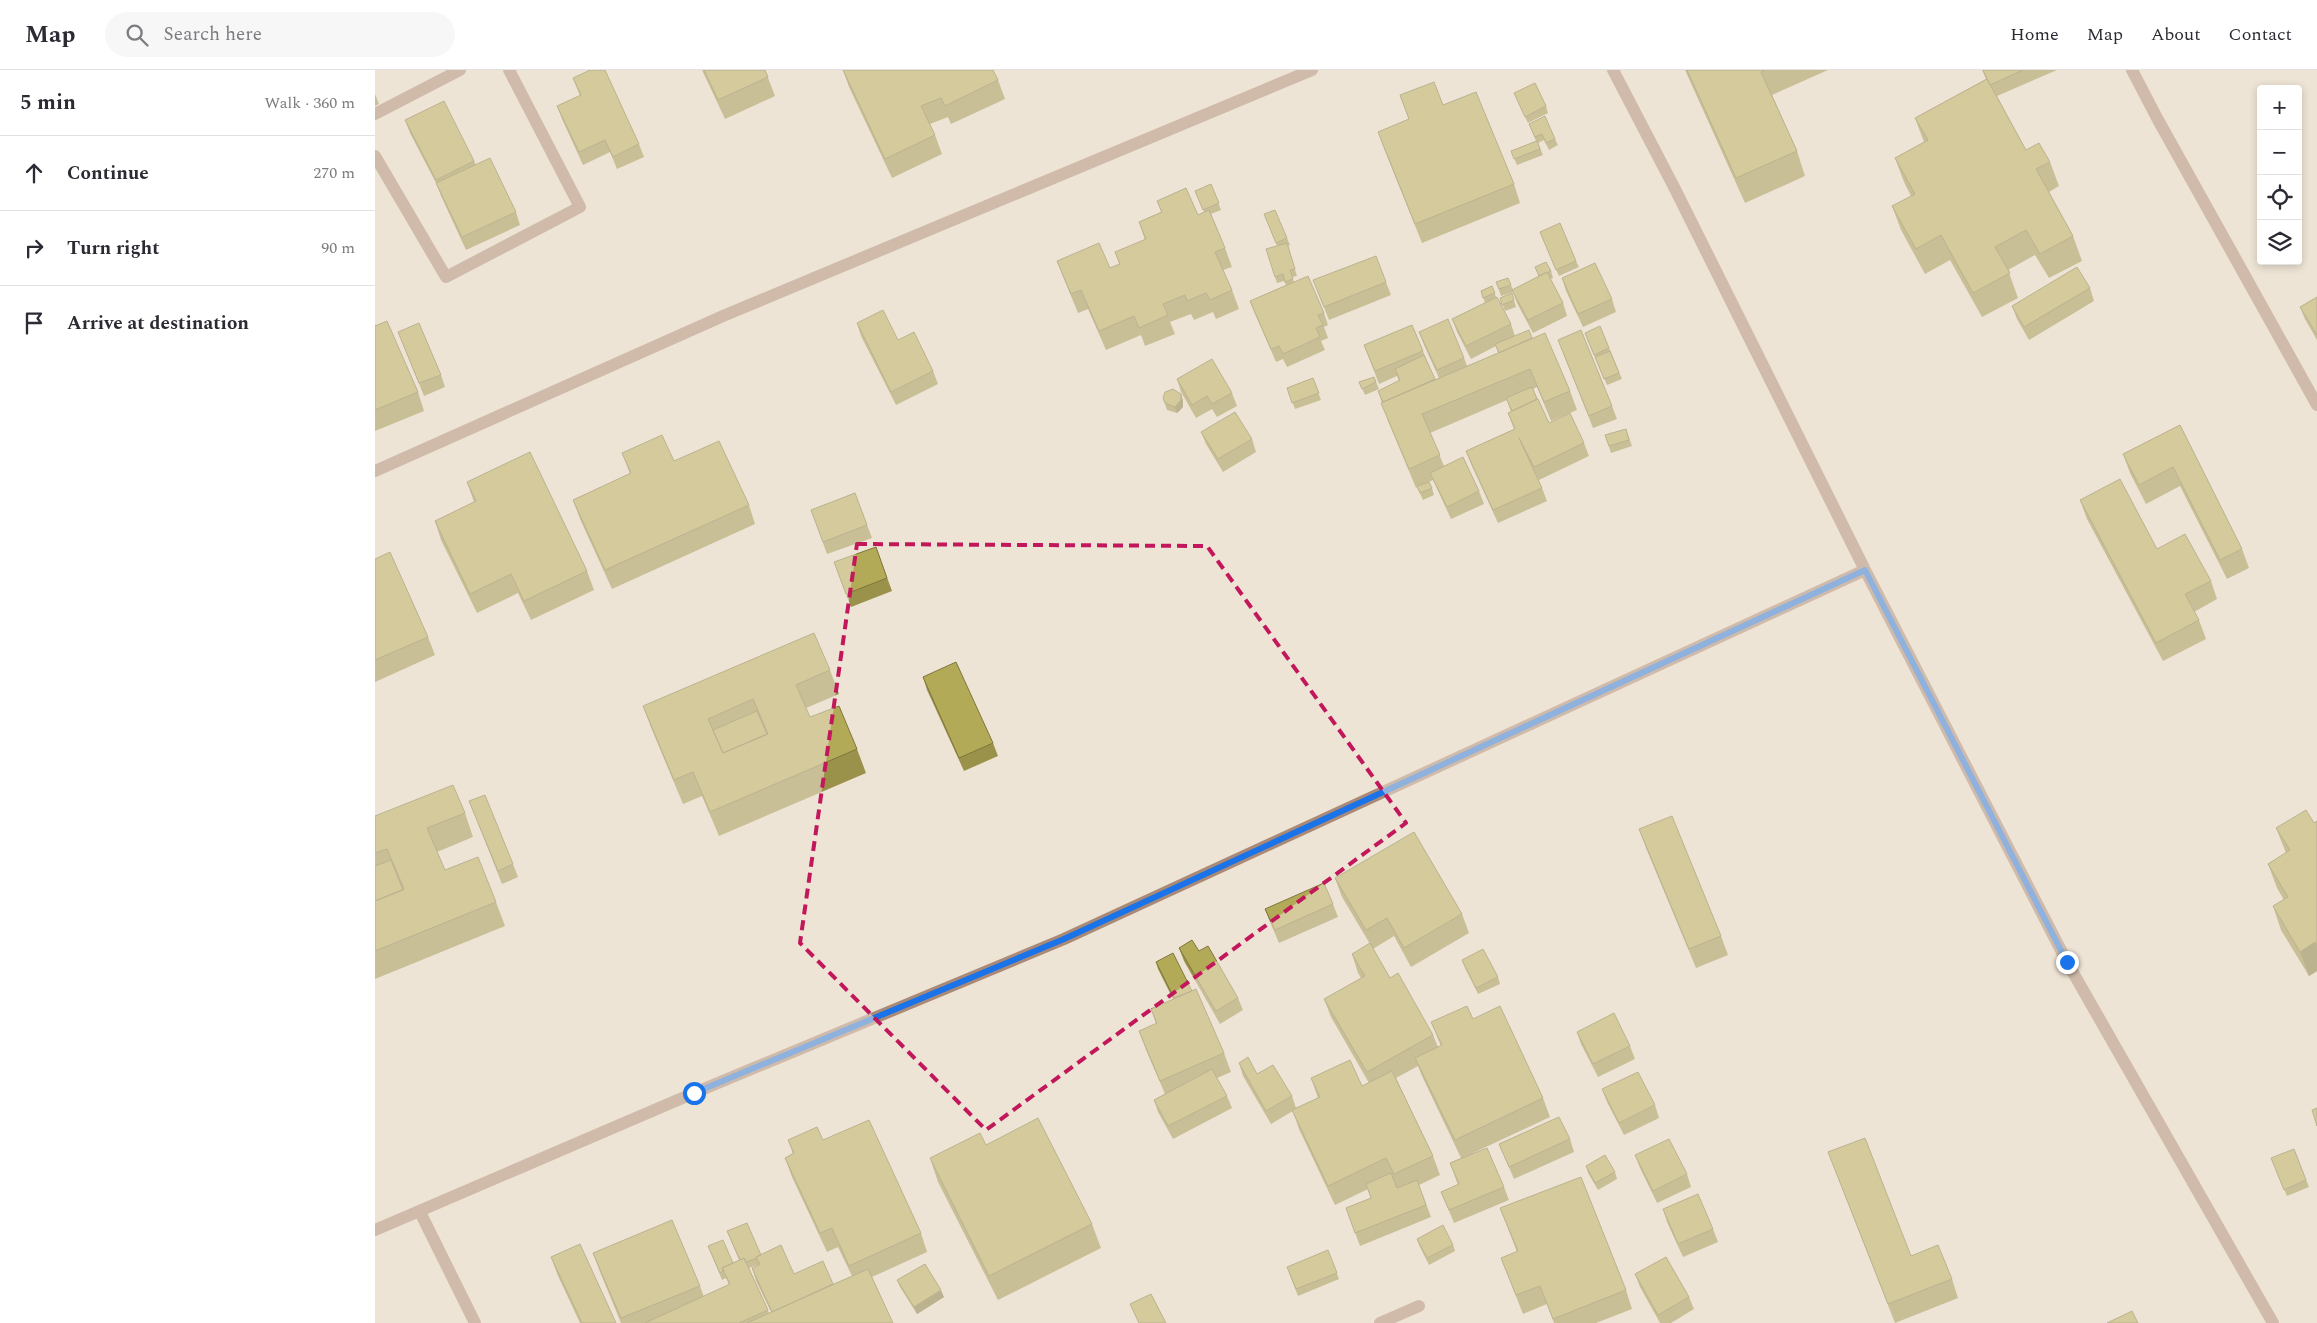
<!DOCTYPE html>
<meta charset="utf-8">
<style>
body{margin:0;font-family:Spectral,serif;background:#f7f7f7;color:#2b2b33}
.controls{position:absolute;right:15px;top:15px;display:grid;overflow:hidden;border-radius:5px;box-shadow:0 2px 8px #0003}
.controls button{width:45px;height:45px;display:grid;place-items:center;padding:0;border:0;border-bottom:1px solid #e1e1e2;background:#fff;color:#2b2b33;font:25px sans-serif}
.stop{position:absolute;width:15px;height:15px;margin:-11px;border:4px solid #1a73e8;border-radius:50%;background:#fff}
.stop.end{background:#1a73e8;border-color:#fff;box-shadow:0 1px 5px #0008}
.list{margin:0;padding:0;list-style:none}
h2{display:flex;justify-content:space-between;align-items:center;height:65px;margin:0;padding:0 20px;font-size:21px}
h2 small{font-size:16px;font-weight:400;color:#7c7c81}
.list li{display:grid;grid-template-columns:32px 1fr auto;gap:15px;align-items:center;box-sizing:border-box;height:75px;padding:0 20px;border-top:1px solid #e1e1e2}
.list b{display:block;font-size:19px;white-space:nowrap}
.list em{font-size:16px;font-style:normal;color:#7c7c81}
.icon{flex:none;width:28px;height:28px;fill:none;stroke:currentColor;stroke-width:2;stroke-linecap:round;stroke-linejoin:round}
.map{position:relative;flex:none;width:1942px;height:1253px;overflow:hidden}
header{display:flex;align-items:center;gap:30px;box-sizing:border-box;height:70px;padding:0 25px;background:#fff;border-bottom:1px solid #e1e1e2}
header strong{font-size:24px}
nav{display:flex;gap:28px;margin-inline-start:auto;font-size:18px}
.search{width:350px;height:45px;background:#f7f7f7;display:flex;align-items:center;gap:12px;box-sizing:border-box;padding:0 18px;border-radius:28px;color:#7c7c81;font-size:19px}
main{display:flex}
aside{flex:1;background:#fff}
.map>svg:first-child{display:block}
</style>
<header>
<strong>Map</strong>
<div class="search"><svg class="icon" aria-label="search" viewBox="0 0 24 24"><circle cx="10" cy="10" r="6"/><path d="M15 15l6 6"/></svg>Search here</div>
<nav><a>Home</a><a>Map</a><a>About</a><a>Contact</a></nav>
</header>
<main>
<aside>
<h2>5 min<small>Walk · 360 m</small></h2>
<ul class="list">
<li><svg class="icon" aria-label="ahead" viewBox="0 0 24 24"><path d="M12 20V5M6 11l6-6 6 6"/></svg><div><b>Continue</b></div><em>270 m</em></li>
<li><svg class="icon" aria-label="right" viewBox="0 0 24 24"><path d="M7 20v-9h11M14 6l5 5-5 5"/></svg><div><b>Turn right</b></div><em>90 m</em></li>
<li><svg class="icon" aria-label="arrive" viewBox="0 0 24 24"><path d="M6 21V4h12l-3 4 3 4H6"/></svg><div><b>Arrive at destination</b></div></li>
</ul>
</aside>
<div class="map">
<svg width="1942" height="1253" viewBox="0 0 1942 1253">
<rect width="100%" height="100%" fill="#eee4d6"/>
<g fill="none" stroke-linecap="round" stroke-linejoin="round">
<path stroke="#aa8a77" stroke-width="12" d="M1238 0 1299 117 1490 500 1692 892 1898 1253
M1757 0 1782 48 1942 335
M0 44 85 0
M0 86 71 207 205 137 134 0
M0 401 348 246 937 0
M45 1142 100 1253
M0 1160 319 1023 689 869 1490 500
M1005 1253 1044 1236"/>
</g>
<path fill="#9a924b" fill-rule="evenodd" d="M327 0H390L400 26 350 49Z
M468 0 623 10 630 29 576 54 573 47 555 54 560 65 567 84 517 108 474 17Z
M1310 0H1453L1397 25 1422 81 1430 106 1370 133Z
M1607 0H1682L1622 26 1651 80 1675 92 1684 116 1674 122 1698 166 1707 191 1674 208 1660 185 1633 200 1643 228 1607 247 1575 190 1550 204 1526 160 1517 136 1536 126 1529 112 1520 88 1549 72 1540 48 1611 9Z
M198 8 264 74 269 87 242 99 235 82 208 95 187 49 182 36 205 26Z
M1139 23 1171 36 1173 43 1153 53Z
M0 24 4 34 0 36Z
M1025 25 1068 35 1139 114 1145 133 1047 173 1010 81 1003 62 1034 50Z
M30 50 99 91 101 95 141 142 145 155 91 180 66 126 62 115 35 63Z
M1154 54 1180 69 1183 75 1174 80 1169 70 1163 73 1168 85 1142 95 1136 81 1161 71Z
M836 114 846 140 836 144 850 178 857 197 848 200 857 220 864 239 841 249 838 242 819 250 816 244 795 252 800 264 770 276 766 265 731 280 713 239 703 243 689 209 682 191 735 198 744 194 740 182 770 170 764 152 786 142 782 131 823 145 829 142 820 121Z
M889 144 912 168 915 175 913 176 922 206 917 207 919 212 949 243 953 255 949 257 953 268 946 271 950 280 912 297 908 289 901 292 880 244 875 231 911 215 909 211 902 213 900 207 902 176Z
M1165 162 1201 191 1204 197 1184 206Z
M1160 197 1176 201 1178 208 1175 209 1188 233 1192 246 1158 263 1142 233 1138 222 1126 226 1121 212 1133 208 1138 220 1164 207Z
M1187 208 1237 229 1241 242 1208 257 1191 221Z
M938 210 1011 212 1016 225 954 250Z
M1117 216 1121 227 1136 254 1140 266 1157 268 1195 321 1202 340 1176 351 1162 317 1158 319 1174 353 1209 373 1214 386 1164 410 1159 401 1167 418 1172 431 1123 453 1096 394 1091 381 1139 359 1133 343 1136 342 1132 330 1055 363 1069 396 1104 421 1109 434 1076 449 1058 410 1052 413 1057 418 1059 425 1048 430 1042 417 1041 418 1013 351 1003 321 1024 311 1022 306 1004 314 989 275 1037 255 1060 310 1064 308 1049 275 1044 262 1089 288 1092 296 1123 283 1121 276 1096 289 1082 262 1077 249 1110 233 1106 221Z
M1715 218 1719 231 1654 270 1642 249 1637 236Z
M1137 223 1141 237 1130 241 1125 228Z
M1942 227V270L1930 249 1925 237Z
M482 253 558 301 563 314 521 335 486 266Z
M0 254 43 322 49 341 0 361Z
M1225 256 1247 309 1232 315 1212 269Z
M23 262 66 305 70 317 49 326Z
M1183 270 1237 336 1242 349 1218 358Z
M999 307 1004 319 990 325 984 312Z
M938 308 946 330 920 339 912 318Z
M802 309 857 323 862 336 842 347 837 339 821 348 806 322Z
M806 324 808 331V337L802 343 792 340 788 328Z
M1805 355 1867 479 1874 498 1852 509 1805 416 1771 434 1755 403 1748 384Z
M1251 359 1257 376 1236 383 1230 365Z
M826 362 877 369 881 382 848 402 831 374Z
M247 383 299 391 374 435 380 454 237 519 205 449 198 430 255 404Z
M92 412 212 501 219 520 156 550 143 523 102 543 66 470 60 451 99 432Z
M480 423 497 468 452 484 436 440Z
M1705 430 1782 479 1836 511 1842 529 1819 542 1824 550 1831 569 1788 591 1712 449Z
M501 477 517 521 476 537 459 492Z
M0 489 53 567 60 585 0 612Z
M455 600 464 624 431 638 435 647 482 679 491 703 344 766 327 726 308 734 277 660 268 636Z
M548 607 618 673 623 686 589 701 552 620Z
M94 731 138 794 143 807 127 814Z
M90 743 98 767 62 782 70 800 121 832 130 856 0 909V746Z
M1942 751V901L1934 906 1906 860 1898 836 1909 830 1902 818 1893 794 1911 783 1901 758 1939 753Z
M1264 759 1346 866 1353 885 1321 898 1271 778Z
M960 808 1087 844 1094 863 1036 897 1019 866 998 879 1015 908 1058 965 1063 977 1066 976 1056 952 1098 949 1168 1028 1175 1047 1098 1083 1129 1117 1134 1130 1079 1153 1066 1122 1083 1115 1075 1093 1086 1088 1047 1006 1043 996 1021 1008 1058 1086 1065 1105 1044 1115 1056 1147 985 1176 971 1138 996 1128 993 1119 960 1135 924 1059 918 1041 896 1054 868 1006 864 993 917 1026 921 1038 943 1028 936 1008 987 1016 994 1013 956 947 949 929 986 908 983 903 977 884 995 874 967 827Z
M958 834 963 847 904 873 895 852 890 839Z
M804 878 824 881 863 928 868 940 845 954 809 891Z
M1087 890 1123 907 1125 914 1103 924 1089 896Z
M781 892 849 983 856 1002 842 1008 852 1026 857 1038 798 1069 783 1042 779 1030 790 1024 771 980 764 961 781 954 776 939 798 929 783 899Z
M1202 962 1255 976 1260 989 1223 1007 1206 974Z
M1227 1019 1280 1035 1284 1048 1249 1065 1232 1032Z
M1195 1069 1199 1082 1139 1109 1124 1074Z
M413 1070H448L546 1163 552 1182 497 1207 518 1253H246L225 1202 218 1183 325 1216 329 1227 354 1215 351 1208 347 1210 333 1176 358 1193 364 1190 352 1161 386 1185 419 1204 458 1214 477 1206 463 1177 452 1182 417 1107 410 1088 418 1084ZM384 1194 377 1198 381 1211 396 1242 394 1243 374 1198Z
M1919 1079 1934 1117 1912 1126 1899 1094Z
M1453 1082 1536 1186 1577 1209 1583 1228 1520 1253Z
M1260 1085 1312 1104 1316 1117 1282 1133 1265 1098Z
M555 1088 717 1154 726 1178 623 1230 563 1112Z
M1211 1096 1240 1102 1242 1109 1223 1120 1213 1103Z
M1125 1138 1251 1220 1257 1239 1221 1253H1179L1172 1234 1148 1244 1126 1188 1142 1182Z
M1288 1139 1338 1159 1343 1172 1308 1187 1292 1152Z
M1042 1169 1078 1175 1080 1181 1054 1195 1044 1175Z
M953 1180 964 1209 923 1226 914 1203Z
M176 1187 241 1253H205L183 1206Z
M1260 1204 1314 1227 1319 1239 1296 1253H1285L1265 1217Z
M522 1210 569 1227 542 1244 525 1217Z"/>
<path fill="#7d773d" d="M806 324 808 331V337L802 343 800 337Z
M1940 872 1942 878V901L1934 906 1925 882Z
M566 1220 569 1227 542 1244 539 1237Z"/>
<path fill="#b3aa57" stroke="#7d773d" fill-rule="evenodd" d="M215 0H230L264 74 238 87 230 70 204 82 182 36 206 25 198 8Z
M329 0H390L393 7 343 30Z
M468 0H618L623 10 570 36 566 28 546 36 560 65 510 89Z
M1312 0H1390L1386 2 1422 81 1361 108Z
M1608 0H1648L1615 15Z
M1612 9 1651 80 1664 73 1675 92 1661 99 1698 166 1665 184 1651 160 1620 177 1635 203 1598 223 1566 165 1541 179 1517 136 1540 124 1520 88 1553 70 1540 48Z
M1059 12 1068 35 1101 22 1139 114 1040 154 1003 62 1034 49 1025 25Z
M1160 13 1171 36 1150 47 1139 23Z
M69 31 99 91 61 110 30 50Z
M1170 46 1180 69 1171 73 1167 64 1160 67 1154 54Z
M1162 71 1165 79 1139 89 1136 81Z
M115 88 141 142 87 167 61 113Z
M836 114 844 133 828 140 820 121Z
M811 118 823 145 834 140 850 178 840 182 857 220 835 230 831 223 812 231 810 225 788 234 793 245 764 258 759 246 724 261 706 220 696 224 682 191 724 173 735 198 745 194 740 182 771 169 764 152 787 142 782 131Z
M900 140 912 168 901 173 889 144Z
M1185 153 1201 191 1181 200 1165 162Z
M912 173 920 199 915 200 918 209 910 212 908 204 900 207 891 179Z
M1001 186 1011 212 949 237 938 210Z
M1171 192 1176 201 1164 206 1160 197Z
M1220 193 1237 229 1203 244 1187 208Z
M1702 197 1715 218 1649 257 1637 236Z
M1172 202 1188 233 1153 250 1137 220Z
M933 206 949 243 943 245 948 255 941 258 945 267 908 284 904 276 896 279 875 231Z
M1133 208 1136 215 1124 219 1121 212Z
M1117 216 1120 223 1108 228 1106 221Z
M1137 223 1139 230 1127 235 1125 228Z
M1122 227 1136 254 1091 276 1077 249Z
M1942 227V265L1925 237Z
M508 240 523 270 539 262 558 301 516 322 482 253Z
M1073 249 1089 288 1062 300 1044 262Z
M12 251 43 322 0 340V256Z
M44 253 66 305 44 313 23 262Z
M1037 255 1048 281 1000 301 989 275Z
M1225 256 1234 278 1219 285 1210 263Z
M1154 260 1157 268 1124 283 1120 274Z
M1206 260 1237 336 1214 346 1183 270Z
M1170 263 1195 321 1169 332 1155 299 1047 344 1065 385 1034 399 1006 333Z
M1235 281 1244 303 1229 309 1220 287Z
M1049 285 1060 309 1008 332 1003 321 1025 310 1020 299Z
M837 289 857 323 837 334 832 326 817 335 802 309Z
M999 307 1001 312 987 319 984 312Z
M938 308 944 323 917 333 912 318Z
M1157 317 1162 329 1137 341 1131 328Z
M798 319 806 324V330L800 337 790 333 788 328 790 322Z
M1163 329 1174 353 1195 343 1209 373 1159 397 1144 368 1167 418 1118 440 1091 381 1140 359 1133 343Z
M860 342 877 369 843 389 826 362Z
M1805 355 1867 479 1845 490 1798 397 1764 415 1748 384Z
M1251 359 1254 370 1234 376 1230 365Z
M287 365 299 391 344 371 374 435 230 500 198 430 256 403 247 383Z
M155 382 212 501 149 531 136 504 95 524 60 451 101 431 92 412Z
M1088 387 1104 421 1072 437 1055 403Z
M1745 409 1782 479 1810 464 1836 511 1810 524 1824 550 1781 573 1705 430Z
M1054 412 1057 418 1045 423 1042 416Z
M480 423 492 455 448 472 436 440Z
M501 477 512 508 471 524 459 492Z
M15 482 53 567 0 590V489Z
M439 563 455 600 421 615 435 647 464 636 482 679 335 742 318 702 299 710 268 636ZM378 629 393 664 348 683 333 649Z
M581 592 618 673 584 688 548 607Z
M382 641 392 664 348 683 338 660Z
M78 715 90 743 52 758 70 800 103 787 121 832 0 881V831L29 819 12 779 0 783V746Z
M110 725 138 794 123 801 94 731Z
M1931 740 1939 753 1942 751V876L1940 872 1925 882 1898 836 1913 827 1893 794 1915 780 1901 758Z
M1297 746 1346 866 1314 879 1264 759Z
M1039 762 1087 844 1029 878 1012 848 991 860 960 808Z
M16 790 28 820 0 831V796Z
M949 813 958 834 900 860 890 839Z
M817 870 824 881 833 876 863 928 841 941 804 878Z
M995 873 1015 908 1023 903 1058 965 992 1002 949 929 990 906 977 884Z
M1108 879 1123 907 1101 918 1087 890Z
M798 883 817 921 799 928 781 892Z
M821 919 849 983 785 1011 764 961 782 953 776 939Z
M1092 936 1098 949 1125 936 1168 1028 1080 1070 1040 988 1067 975 1056 952Z
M1239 943 1255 976 1218 994 1202 962Z
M873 987 882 1004 898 995 917 1026 891 1041 864 993Z
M975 990 987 1016 1017 1001 1058 1086 1019 1104 1011 1088 953 1116 917 1040 945 1027 936 1008Z
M837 999 852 1026 793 1056 779 1030Z
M1263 1002 1280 1035 1244 1053 1227 1019Z
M1942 1038V1056L1937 1040Z
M1184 1047 1195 1069 1134 1097 1124 1074Z
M663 1048 717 1154 614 1206 555 1088 605 1063 611 1075Z
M494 1050 546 1163 474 1196 457 1158 445 1163 410 1088 419 1083 413 1070 442 1057 448 1070Z
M1490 1068 1536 1186 1563 1175 1577 1209 1513 1234 1453 1082Z
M1294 1069 1312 1104 1278 1121 1260 1085Z
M1112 1078 1129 1117 1074 1140 1066 1122 1084 1114 1075 1093Z
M1919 1079 1931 1110 1909 1120 1896 1088Z
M1230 1085 1240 1102 1220 1113 1211 1096Z
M1016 1103 1022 1118 1042 1110 1051 1135 980 1163 971 1138 996 1128 991 1114Z
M1206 1107 1251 1220 1178 1249 1165 1216 1141 1225 1126 1188 1143 1181 1125 1138Z
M1323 1124 1338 1159 1303 1174 1288 1139Z
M297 1150 325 1216 246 1248 218 1183Z
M372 1153 386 1185 381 1187 382 1188 371 1192 369 1188 365 1190 352 1161Z
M1068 1155 1078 1175 1052 1188 1042 1169Z
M348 1170 358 1193 347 1198 349 1201 345 1203 333 1176Z
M205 1174 241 1253H207L176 1187Z
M406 1175 419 1204 448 1191 458 1214 397 1242 377 1198 385 1194 381 1187Z
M953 1180 962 1203 921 1219 912 1197Z
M1291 1187 1314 1227 1283 1245 1260 1204Z
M369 1188 393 1240 364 1253H270L355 1214 347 1198Z
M550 1194 566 1220 539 1237 522 1210Z
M493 1199 518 1253H372Z
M776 1224 791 1253H764L755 1234Z
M1757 1241 1763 1253H1732Z"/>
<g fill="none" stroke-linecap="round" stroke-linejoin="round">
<path stroke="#1a73e8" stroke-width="6" d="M319 1023 689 869 1490 500 1692 892"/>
</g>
<path d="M0 0H1942V1253H0ZM482 474 832 476 1031 753 611 1060 425 873Z" fill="#eee4d6" fill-opacity=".55" fill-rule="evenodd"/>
<path fill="none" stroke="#c2185b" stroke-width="4" stroke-dasharray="10 6" stroke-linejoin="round" d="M482 474 832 476 1031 753 611 1060 425 873Z"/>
</svg>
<div class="controls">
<button>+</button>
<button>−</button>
<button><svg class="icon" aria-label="locate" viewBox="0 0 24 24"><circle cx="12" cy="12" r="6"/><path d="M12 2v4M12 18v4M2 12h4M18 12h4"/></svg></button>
<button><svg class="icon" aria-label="layers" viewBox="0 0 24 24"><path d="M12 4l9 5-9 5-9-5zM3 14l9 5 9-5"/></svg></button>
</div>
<div class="stop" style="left:319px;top:1023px"></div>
<div class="stop end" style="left:1692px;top:892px"></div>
</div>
</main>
